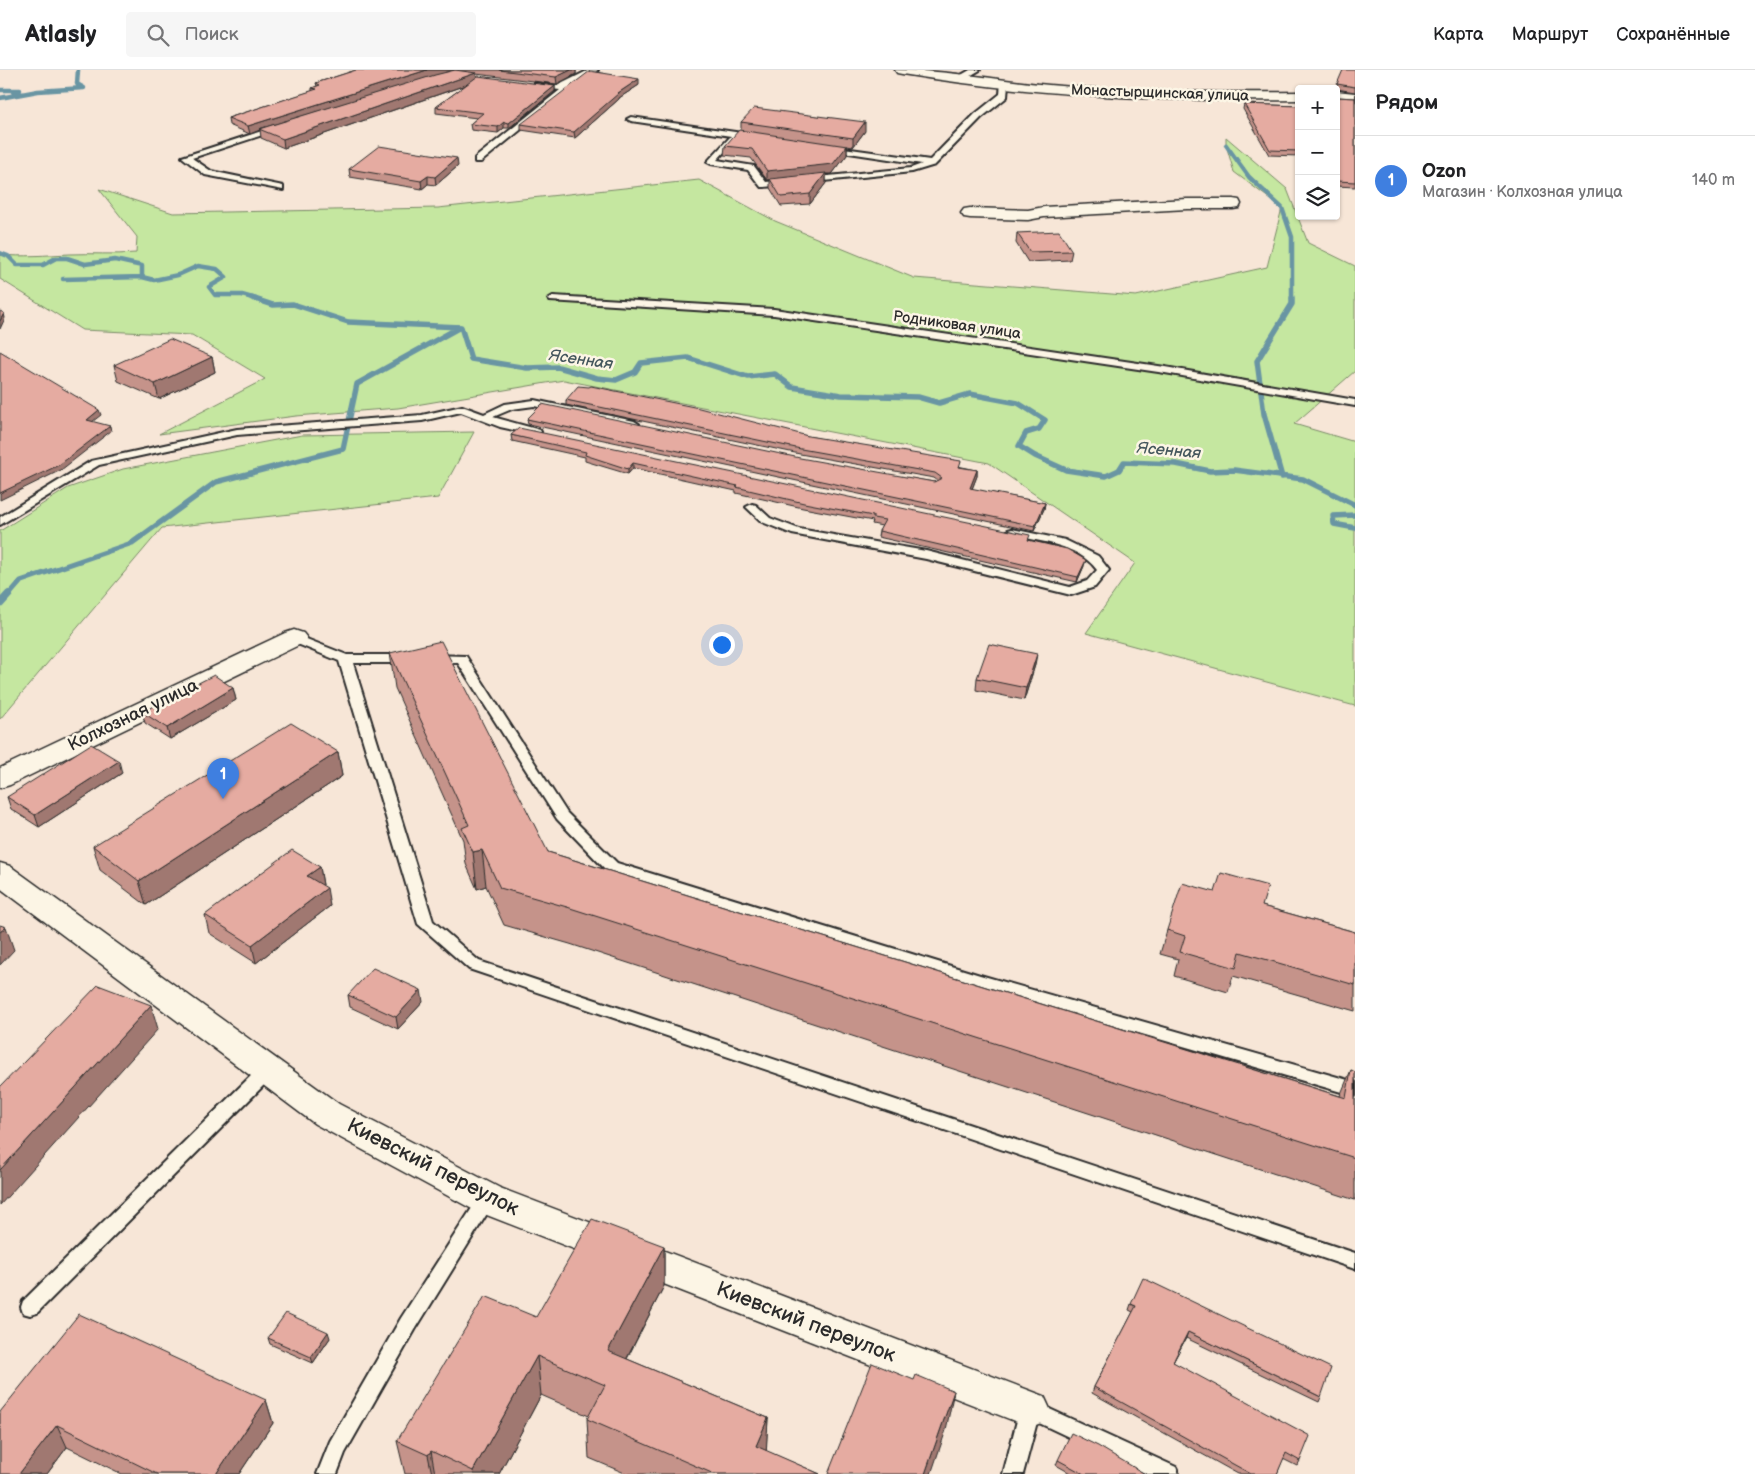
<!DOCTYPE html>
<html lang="ru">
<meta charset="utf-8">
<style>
body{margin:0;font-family:"Balsamiq Sans",sans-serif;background:#f6f6f6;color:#202124}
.controls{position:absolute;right:15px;top:15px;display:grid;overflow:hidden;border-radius:5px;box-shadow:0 1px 4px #0004}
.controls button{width:45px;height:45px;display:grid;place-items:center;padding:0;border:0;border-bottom:1px solid #e0e0e0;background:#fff;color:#202124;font:25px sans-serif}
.you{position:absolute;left:721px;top:574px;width:18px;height:18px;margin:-12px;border:4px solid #fff;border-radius:50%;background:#1a73e8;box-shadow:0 0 0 8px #1a73e833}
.badge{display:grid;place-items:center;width:32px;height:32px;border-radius:50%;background:#b45309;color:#fff;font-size:16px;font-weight:700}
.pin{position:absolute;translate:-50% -41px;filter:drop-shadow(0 1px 2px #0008)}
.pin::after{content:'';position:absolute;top:26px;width:18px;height:15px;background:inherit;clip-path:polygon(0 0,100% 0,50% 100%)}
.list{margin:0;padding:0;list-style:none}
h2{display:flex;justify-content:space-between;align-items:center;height:65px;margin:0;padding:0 20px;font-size:21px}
h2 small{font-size:16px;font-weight:400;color:#757577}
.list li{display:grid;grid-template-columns:32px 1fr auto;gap:15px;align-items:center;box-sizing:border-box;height:90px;padding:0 20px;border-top:1px solid #e0e0e0}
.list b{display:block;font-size:19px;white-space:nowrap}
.list p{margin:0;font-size:16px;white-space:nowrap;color:#757577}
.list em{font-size:16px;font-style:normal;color:#757577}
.icon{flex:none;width:28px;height:28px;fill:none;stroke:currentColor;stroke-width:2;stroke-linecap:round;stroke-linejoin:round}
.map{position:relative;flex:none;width:1355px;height:1404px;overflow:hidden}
header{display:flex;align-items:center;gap:30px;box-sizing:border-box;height:70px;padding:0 25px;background:#fff;border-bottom:1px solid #e0e0e0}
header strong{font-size:24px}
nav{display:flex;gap:28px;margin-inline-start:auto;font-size:18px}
.search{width:350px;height:45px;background:#f6f6f6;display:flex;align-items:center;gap:12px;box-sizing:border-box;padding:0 18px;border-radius:5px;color:#757577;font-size:19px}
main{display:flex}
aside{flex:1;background:#fff}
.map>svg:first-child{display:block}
</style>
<header>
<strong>Atlasly</strong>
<div class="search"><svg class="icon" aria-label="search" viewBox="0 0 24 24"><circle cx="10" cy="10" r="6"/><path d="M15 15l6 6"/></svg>Поиск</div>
<nav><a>Карта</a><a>Маршрут</a><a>Сохранённые</a></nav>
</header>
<main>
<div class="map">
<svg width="1355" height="1404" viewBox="0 0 1355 1404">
<rect width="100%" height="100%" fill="#f7e6d7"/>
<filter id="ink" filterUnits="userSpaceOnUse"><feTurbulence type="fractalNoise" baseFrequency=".02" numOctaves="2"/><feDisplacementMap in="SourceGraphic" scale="10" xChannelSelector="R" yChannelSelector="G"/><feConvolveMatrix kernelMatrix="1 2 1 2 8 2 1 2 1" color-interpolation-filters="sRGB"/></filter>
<g filter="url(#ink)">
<path fill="#c5e7a0" stroke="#788966" d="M1226 67 1287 119 1308 173 1355 196V301L1294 354 1355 372V636L1086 563 1135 493 989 393 564 310 398 338 296 346 159 364 265 309 192 265 82 260 0 209V185C24 187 46 185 70 184 92 183 113 185 136 183L137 167 99 119 173 143 438 138 699 110 775 151 914 208 1136 226 1267 197 1282 138 1234 102 1226 75Z
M474 362 438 428 162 458 0 649V461L68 418 123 399 302 365Z"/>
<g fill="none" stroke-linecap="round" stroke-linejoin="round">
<path stroke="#6995a3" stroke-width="4.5" d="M0 20H20L13 22
M0 28 38 21 84 18 77 14 78 0
M1226 75 1249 107 1282 138 1292 167V229
M0 183 8 186 17 195H43L56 188H67L85 194 115 190 142 196V207L154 210 178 205 198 196 217 199 226 207 209 217 215 225H242L256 229
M63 209 142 207"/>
<path stroke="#6995a3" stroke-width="5.5" d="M252 228 273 235 293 234 348 252 461 257 471 289 527 298 558 297 597 308 616 310 635 302 641 293 688 288 748 307 775 304 792 317 841 325 918 327 939 333 970 324 1018 333 1045 350 1039 359 1026 363 1019 376 1035 386 1066 400 1106 406 1119 400 1124 392 1176 394 1210 401 1234 400 1303 409 1355 435
M1282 407 1264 344 1257 291 1292 234V228
M1355 445 1333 446 1334 454 1355 458
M8 526 21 511 132 473 216 412 343 379 357 314 460 257"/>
<path stroke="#6995a3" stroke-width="8" d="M0 534 9 524"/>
<defs>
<path id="service" d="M589 0H598L578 13 481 92H475V88L560 20 534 17V13L557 16Z
M970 0H980L963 10 956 8Z
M1001 12 1008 14 1007 27 981 48 935 95 912 102 764 117H761L748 100 711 94 707 92 731 66 631 51 627 49 631 47 756 65 757 67 753 69 738 67 717 90 754 96 766 112 911 98 922 94 829 80 825 78 829 76 930 90 975 44 1000 24Z
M274 57 281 59 192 88 211 101 283 116V120L205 105 182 87Z
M553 226 774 239 1165 297 1355 330V336L1165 303 774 245 550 231 548 229Z
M534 330 634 351 639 354 634 357 534 336 512 339 493 347 540 360 541 362 536 365 500 357 461 342 422 351 237 365 99 395 0 455V447L91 391 237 359 422 345 462 336 484 344 505 334Z
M752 434 756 435 770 448 799 459 926 481 1070 517 1087 511 1097 500C1077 473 1038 472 1008 464L1006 462 1008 460 1012 459 1065 470 1098 486 1109 500 1095 517 1071 525 926 489 792 464 762 452 746 437Z
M294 564 347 585H409L415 589 409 593H353L433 851 479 891 1355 1183V1199L469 899 418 854 339 591 290 571 288 568 290 565Z
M431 585 466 586 567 743 617 793 980 905 1355 1012V1026L980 917 607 801 557 749 458 593 427 592 425 589Z
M268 993 274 995 276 1000 274 1005 37 1243 30 1245 23 1243 21 1237 23 1231 262 995Z
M487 1122 493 1124 496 1129 493 1134 415 1260 345 1383 337 1404H317L330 1371 401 1248 481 1124Z
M1030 1330 1176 1397 1179 1404H1147L1037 1352 1023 1404H1003L1020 1339 1023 1332Z"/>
<path id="minor" d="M895 0C946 0 998 10 1049 15 1132 22 1215 23 1299 22V30C1165 32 1034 26 902 4L897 3Z
M1336 21 1355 23V31L1336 30Z
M1187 129H1233L1239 130 1241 134 1239 138 1233 139H1187L1044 147 1028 150 970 148 964 147 961 143 964 139 970 138 1028 140 1044 137Z
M294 560 303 563 307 568 303 573 10 715 0 718V698L285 563Z
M0 793 10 796 339 1034 500 1118 1044 1326 1050 1339 1044 1352 1030 1357 474 1140 315 1054 0 818Z"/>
</defs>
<use href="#service" stroke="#2b2b2b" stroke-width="4"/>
<use href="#minor" stroke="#2b2b2b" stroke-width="3"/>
<use href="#service" fill="#fcf5e5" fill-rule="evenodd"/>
<use href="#minor" fill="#fcf5e5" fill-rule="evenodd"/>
</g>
<path fill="#c5938a" stroke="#2b2b2b" d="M356 0H576V4L557 14 476 4V8L555 16V21L509 58H504L498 63 471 60 470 54 477 48 436 43V37L466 15 284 78 261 68 260 60 250 64 229 55 228 48 312 21V18L317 16 316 13Z
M1355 0V22L1336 19 1337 14Z
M639 15 619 28V29L575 68 521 60V54Z
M1336 23 1337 27 1355 28V117L1336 116Z
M1244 34 1299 36V86L1269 85 1243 39Z
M741 52 865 61 853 77 847 76V85L832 104H826V113L810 134 781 136 770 118V110H767L751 88 724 85 725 76 741 60Z
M458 96 436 115 428 114 422 119 350 107 349 99Z
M1017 163 1072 181 1070 190 1028 192 1016 173Z
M212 287 215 302 159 329 118 311 114 295Z
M566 330 808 366 977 400V406L972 419 1045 433 1044 439 1034 461 528 354 527 349 934 412 938 411 934 408 800 384 566 335Z
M511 365 1029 471 1084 496 1077 512 878 467 879 461 882 456 872 454 873 451 803 438 736 423V421L633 398 628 404 585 391V387L512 371Z
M390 583 548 782 1340 1026 1351 1000 1355 1002V1130L570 874 504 855 486 816 477 819 466 794 463 770 395 618Z
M1035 595 1024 630 976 620 977 608Z
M233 618 236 630 170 669 145 653 142 642Z
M338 682 342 706 146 835 100 800 93 776Z
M122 703 39 757 11 739 7 727Z
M320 797 323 815H322L330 836 256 893 209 863 205 845Z
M1262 836 1355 862V941L1233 906 1228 922 1174 906 1178 889 1160 884 1167 860Z
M348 925 423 932 398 959 350 937Z
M664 1176V1216L627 1289 768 1348 766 1381 820 1404H627L589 1388 587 1349 589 1346 541 1325 499 1404H405L397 1371 536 1247Z
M1131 1234 1321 1327 1319 1332 1186 1268 1173 1292 1300 1391 1297 1396 1283 1389 1277 1404H1238L1092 1323 1094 1317 1133 1242 1129 1240Z
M268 1268H330L313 1293 270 1274Z
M266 1330 273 1353 239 1404H122L67 1377 47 1404H0V1342Z
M1058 1390 1145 1404H1072L1056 1395Z"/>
<path fill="#a07871" stroke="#2b2b2b" d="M427 0H456L259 59 260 60 250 64 248 56Z
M571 0H576V4L557 14 556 7Z
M476 3 477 11 284 78 283 69Z
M639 9V15L619 28V29L575 68 574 62 618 23Z
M555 16V21L509 58V53Z
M504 52V58L498 63V57Z
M865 52V61L853 77V68Z
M847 76V85L832 104H826V113L810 134V124L825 104 767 110V101Z
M457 88 458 96 436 115 435 107Z
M428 106V114L422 119 421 111Z
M4 243 5 248 0 259V251Z
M212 287 215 302 159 329 155 314Z
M99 340 101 345 88 355 87 350Z
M110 356 111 361 61 400 0 430V423Z
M633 393V398L628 404V399Z
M977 400V406L970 424V418Z
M1045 433 1044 439 1034 461 1035 456Z
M1086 490 1084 496 1077 512 1078 507Z
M1037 584 1035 595 1024 630 1026 618Z
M233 618 236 630 170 669 167 658Z
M338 682 342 706 146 835 139 811Z
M119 691 122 703 39 757 35 745Z
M482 780 486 816 477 819 473 782Z
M320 797 323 815 311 824 307 806Z
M327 818 330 836 256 893 252 875Z
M6 857 14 880 0 895V862Z
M421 920 423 932 398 959 396 947Z
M151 935 158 959 0 1135V1100Z
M664 1176V1216L610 1321 608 1281Z
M328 1262 330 1268 313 1293 311 1287Z
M1188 1262 1186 1268 1170 1298Z
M537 1286 541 1325 499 1404H474L473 1401Z
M954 1321 946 1360 931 1404H925Z
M266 1330 273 1353 239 1404H216Z
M768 1348 766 1387 756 1376Z
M57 1355 67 1377 47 1404H19Z
M431 1381 435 1404H432L428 1385Z"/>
<path fill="#e5aba1" stroke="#2b2b2b" d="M356 0H427L248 56 228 48 317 19 312 18 320 15 316 13Z
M455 0 476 3 283 69 259 59 435 5Z
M499 0H571L556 7Z
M1343 0H1355V17L1337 14Z
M590 1 639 9 618 23H619L574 62 521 54Z
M478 6 555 16 509 53 504 52 498 57 470 54 483 43 436 37Z
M1336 23 1337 27 1355 28V112L1337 111 1336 110Z
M1244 34 1299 36V81L1270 80Z
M754 38 865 52 853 68 741 52Z
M739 60 847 76 833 94 767 101 752 79 725 76Z
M379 76 457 88 435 107 428 106 421 111 349 99Z
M826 103 810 124 781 127 770 109Z
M1059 161 1072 181 1030 182 1017 163Z
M0 241 4 243 0 251Z
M170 269 212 287 155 314 114 295Z
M0 281 99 340 87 350 110 356 59 395 0 423Z
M578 316 589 317 591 316 699 338 808 366 961 391 959 397 977 400 970 418 1045 433 1035 456 527 349 542 334 800 388 934 412 942 408 935 403 801 379 566 330Z
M519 358 1030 465 1028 470 1067 479 1086 490 1078 507 879 461 885 450 873 448V446L804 433 736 417 738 416 633 393 628 399 585 385 586 382 511 365Z
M441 571 548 782 1346 1028 1351 1000 1355 1002V1088L567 837 500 818 482 780 473 782 462 758 469 755 390 583Z
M989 574 1037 584 1026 618 977 608Z
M214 605 233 618 167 658 142 642Z
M291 653 338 682 139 811 93 776Z
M91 674 119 691 35 745 7 727Z
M292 780 320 797 307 806 327 818 252 875 205 845Z
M1221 803 1268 816 1262 836 1355 862V915L1240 882 1236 898 1180 882 1185 866 1167 860 1182 813 1215 822Z
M0 855 6 857 0 862Z
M373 898 421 920 396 947 348 925Z
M98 915 151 935 0 1100V1017Z
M592 1149 664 1176 608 1281 768 1348 756 1376 820 1404H714L587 1349 605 1315 537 1286 473 1401 431 1381 428 1385 397 1371 485 1226 536 1247Z
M1143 1208 1331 1298 1321 1327 1188 1262 1173 1292 1310 1366 1300 1391 1286 1383 1277 1404H1251L1094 1317 1136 1236 1131 1234Z
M286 1243 328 1262 311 1287 268 1268Z
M79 1244 266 1330 216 1404H157L57 1355 19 1404H0V1342Z
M872 1293 914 1310 916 1305 954 1321 925 1404H828Z
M1071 1363 1098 1376 1145 1404H1084L1058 1390Z"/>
</g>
<g text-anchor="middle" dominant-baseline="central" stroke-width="5" stroke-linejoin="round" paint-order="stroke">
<g font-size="15" fill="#2b2b2b" stroke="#fcf5e5">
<text transform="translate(1160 23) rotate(2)">Монастырщинская улица</text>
<text transform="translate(957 255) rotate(8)">Родниковая улица</text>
</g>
<g font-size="16" font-style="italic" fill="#45575d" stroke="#fcf5e5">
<text transform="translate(581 290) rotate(8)">Ясенная</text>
<text transform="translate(1169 381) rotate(5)">Ясенная</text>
</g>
<g font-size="18" fill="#2b2b2b" stroke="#fcf5e5">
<text transform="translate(133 645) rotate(-26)">Колхозная улица</text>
</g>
<g font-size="21" fill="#2b2b2b" stroke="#fcf5e5">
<text transform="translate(433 1097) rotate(27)">Киевский переулок</text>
<text transform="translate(806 1252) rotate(21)">Киевский переулок</text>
</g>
</g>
</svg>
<div class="controls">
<button>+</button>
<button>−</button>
<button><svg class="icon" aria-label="layers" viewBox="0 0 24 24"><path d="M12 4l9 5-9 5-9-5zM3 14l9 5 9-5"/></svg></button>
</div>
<div class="you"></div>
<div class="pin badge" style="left:223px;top:729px;background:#3f7fe0">1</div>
</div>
<aside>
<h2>Рядом<small></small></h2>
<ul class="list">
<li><span class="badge" style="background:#3f7fe0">1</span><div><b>Ozon</b><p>Магазин · Колхозная улица</p></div><em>140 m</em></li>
</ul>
</aside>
</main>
